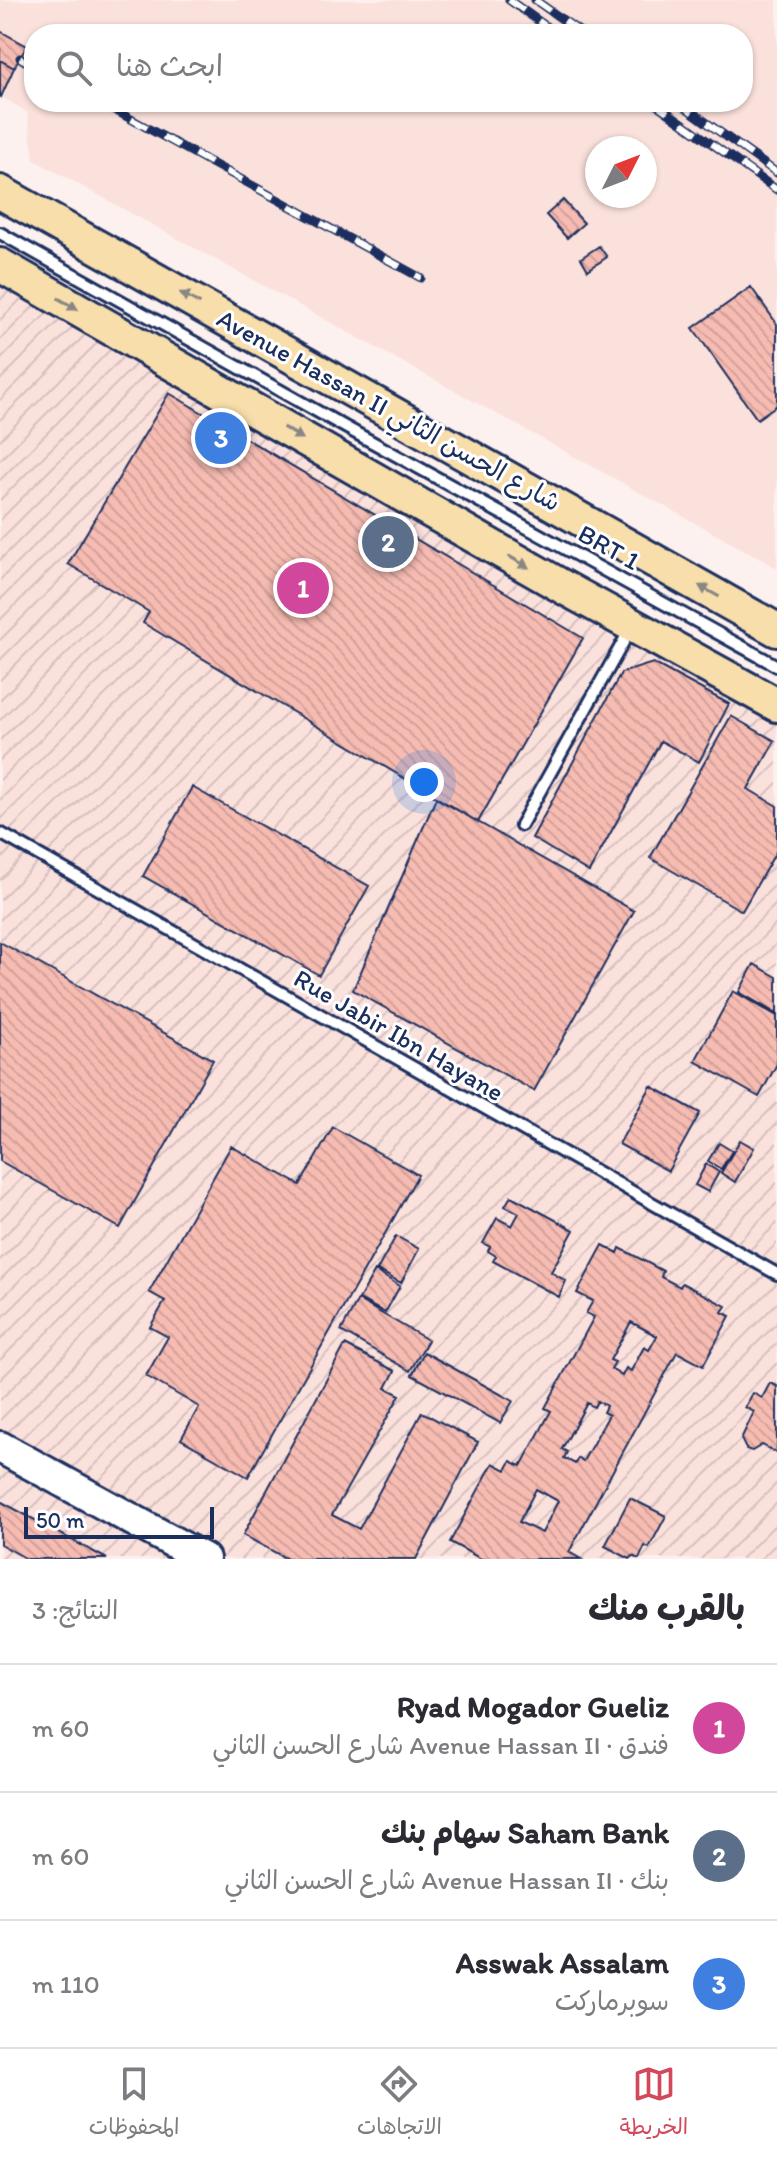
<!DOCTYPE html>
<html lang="ar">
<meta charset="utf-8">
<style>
body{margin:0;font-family:Itim,"Playpen Sans Arabic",sans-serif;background:#f7f7f7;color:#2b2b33;direction:rtl}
.compass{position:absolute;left:585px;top:136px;width:72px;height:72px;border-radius:50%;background:#fff;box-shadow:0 2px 6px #0004;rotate:48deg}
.scale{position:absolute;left:24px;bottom:20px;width:190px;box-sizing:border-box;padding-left:8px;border:4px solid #1b2f5e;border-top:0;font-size:22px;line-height:28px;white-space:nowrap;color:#1b2f5e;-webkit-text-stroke:6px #fff;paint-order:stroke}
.you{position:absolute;left:424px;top:782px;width:28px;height:28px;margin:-20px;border:6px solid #fff;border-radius:50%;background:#1a73e8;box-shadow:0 0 0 12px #1a73e833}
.badge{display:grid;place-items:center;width:52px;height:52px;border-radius:50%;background:#d1495b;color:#fff;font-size:26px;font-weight:700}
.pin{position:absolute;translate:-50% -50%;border:4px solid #fff;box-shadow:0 2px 8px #0006}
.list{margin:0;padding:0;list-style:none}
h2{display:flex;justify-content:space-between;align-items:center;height:104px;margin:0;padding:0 32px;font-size:34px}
h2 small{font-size:26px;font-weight:400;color:#7c7c81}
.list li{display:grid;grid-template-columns:52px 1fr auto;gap:24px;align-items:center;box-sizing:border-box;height:128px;padding:0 32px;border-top:2px solid #e1e1e2}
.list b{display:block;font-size:30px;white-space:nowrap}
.list p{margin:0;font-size:26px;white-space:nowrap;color:#7c7c81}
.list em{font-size:26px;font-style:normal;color:#7c7c81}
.icon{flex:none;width:44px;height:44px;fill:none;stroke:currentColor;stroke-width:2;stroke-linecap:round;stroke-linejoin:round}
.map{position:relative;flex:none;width:777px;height:1559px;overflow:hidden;direction:ltr}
.search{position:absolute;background:#fff;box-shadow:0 2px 6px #0004;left:24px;right:24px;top:24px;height:88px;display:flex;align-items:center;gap:20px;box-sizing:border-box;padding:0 28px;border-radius:32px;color:#7c7c81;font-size:30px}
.sheet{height:488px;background:#fff}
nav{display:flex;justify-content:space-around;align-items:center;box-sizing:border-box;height:112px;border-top:2px solid #e1e1e2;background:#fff;font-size:22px;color:#7c7c81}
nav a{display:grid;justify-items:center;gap:4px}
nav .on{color:#d1495b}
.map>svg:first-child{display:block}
</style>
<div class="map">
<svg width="777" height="1559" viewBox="0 0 777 1559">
<defs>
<pattern id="industrial-furrows" width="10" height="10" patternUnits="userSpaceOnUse" patternTransform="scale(2)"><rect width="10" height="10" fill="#fbe1dc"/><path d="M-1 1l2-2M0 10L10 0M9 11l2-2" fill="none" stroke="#d7c1bf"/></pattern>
<pattern id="building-back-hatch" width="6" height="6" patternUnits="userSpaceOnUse" patternTransform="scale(2)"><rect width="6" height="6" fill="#f6bbb1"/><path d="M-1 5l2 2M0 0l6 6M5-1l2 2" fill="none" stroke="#d2a19b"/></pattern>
</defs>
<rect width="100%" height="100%" fill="#fdf1ef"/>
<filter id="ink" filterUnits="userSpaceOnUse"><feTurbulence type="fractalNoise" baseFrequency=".0125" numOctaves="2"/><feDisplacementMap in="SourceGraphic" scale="16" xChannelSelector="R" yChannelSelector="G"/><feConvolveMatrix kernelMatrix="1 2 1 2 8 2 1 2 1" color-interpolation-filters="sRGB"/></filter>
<g filter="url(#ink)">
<path fill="#fbe1dc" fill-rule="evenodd" d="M0 0H777V568L34 160 27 112 0 96ZM34 34H743V102H34ZM597 148H645V196H597Z"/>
<path fill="url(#industrial-furrows)" d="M0 258 777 697V1559H0Z"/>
<path fill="url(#building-back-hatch)" stroke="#1b2f5e" stroke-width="2" fill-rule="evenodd" d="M0 31 27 46 14 68 0 60Z
M0 60 14 68 1 97 0 96Z
M563 200 584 223 567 238 546 215Z
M599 246 607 257 588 270 581 258Z
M751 287 777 324V405L757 419 693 328Z
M169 393 583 638 478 822 143 623 149 612 68 564Z
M653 663 729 704 699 762 661 741 589 872 532 838 621 673Z
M731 716 775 741 748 789 777 806V850L742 911 650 858Z
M192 787 369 886 319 975 143 876Z
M436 798 634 911 534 1091 353 990Z
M0 942 213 1060 120 1228 0 1161Z
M754 964 777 977V1014L739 992Z
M733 991 777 1016V1064L759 1097 695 1061Z
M651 1086 700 1113 668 1171 619 1144Z
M333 1127 418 1175 248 1477 181 1439 199 1407 146 1376 168 1337 150 1327 165 1301 149 1292 231 1146 300 1185Z
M740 1140 754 1148 735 1182 721 1173Z
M719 1143 732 1151 721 1169 708 1161Z
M706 1164 719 1172 708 1192 695 1185Z
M511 1196 574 1230 551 1272 566 1281 559 1297 493 1261 496 1256 488 1251 490 1247 483 1243 497 1218 512 1226 519 1213 505 1206Z
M396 1236 419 1249 401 1283 377 1270Z
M603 1245 618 1253 620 1248 663 1271 661 1277 680 1287 682 1283 726 1306 722 1312 730 1316 703 1366 677 1352 569 1552 581 1559H481L450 1542 493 1463 506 1470 511 1461 521 1466 551 1411 545 1408 594 1317 586 1313 593 1301 577 1293ZM631 1322 657 1336 649 1350 644 1347 631 1371 626 1368 622 1376 611 1369 615 1362 610 1360ZM597 1401 606 1406 603 1412 609 1415 583 1461 578 1458 575 1464 564 1458 567 1452 562 1449 587 1403 594 1407ZM536 1489 558 1501 542 1533 519 1522Z
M375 1271 400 1286 385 1313 359 1299Z
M358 1300 428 1340 410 1371 341 1331Z
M345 1345 395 1371 386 1388 400 1395 332 1515 359 1529 422 1412 478 1442 416 1559H287L243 1535Z
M424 1352 513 1401 500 1423 412 1375Z
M770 1383 777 1386V1453L762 1445 752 1451 746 1449 741 1439 754 1412 745 1407 753 1393 762 1398Z
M630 1498 666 1516 649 1548 645 1546 639 1559 633 1556 630 1559 605 1546Z
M0 1501 107 1559H27L0 1544Z"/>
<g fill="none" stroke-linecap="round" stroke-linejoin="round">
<defs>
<path id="lane" d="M0 233 345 427 777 666
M521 825 631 628
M0 833 777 1274"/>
<path id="secondary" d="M0 1447 204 1559"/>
<path id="primary" d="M0 192 777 630
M0 265 563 587 777 705"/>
</defs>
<use href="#lane" stroke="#1b2f5e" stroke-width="16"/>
<use href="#secondary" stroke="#1b2f5e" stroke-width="36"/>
<use href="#primary" stroke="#1b2f5e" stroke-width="38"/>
<use href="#lane" stroke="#fff" stroke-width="10"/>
<use href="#secondary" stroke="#fff" stroke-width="30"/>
<use href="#primary" stroke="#f8deab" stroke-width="32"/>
<defs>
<path id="rail" d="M509 0 557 34
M535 0 583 34
M20 58 34 66
M100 102 421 278
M653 102 777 190
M678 102 777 173"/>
</defs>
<use href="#rail" stroke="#1b2f5e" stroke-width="9"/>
<use href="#rail" stroke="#fff" stroke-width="6" stroke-dasharray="18" stroke-linecap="butt"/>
</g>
<defs><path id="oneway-solid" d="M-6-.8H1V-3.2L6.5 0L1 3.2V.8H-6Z" transform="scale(2)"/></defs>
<g fill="#8a8684">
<use href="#oneway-solid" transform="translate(190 298) rotate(-151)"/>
<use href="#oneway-solid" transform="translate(68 304) rotate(30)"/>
<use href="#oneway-solid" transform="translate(293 433) rotate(30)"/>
<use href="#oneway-solid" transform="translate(519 562) rotate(30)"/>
<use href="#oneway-solid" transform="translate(709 591) rotate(-151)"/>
</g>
</g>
<g text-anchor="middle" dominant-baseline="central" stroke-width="6" stroke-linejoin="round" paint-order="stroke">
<g font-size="26" fill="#1b2f5e" stroke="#fff">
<text transform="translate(389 410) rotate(29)">Avenue Hassan II شارع الحسن الثاني</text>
<text transform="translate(609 547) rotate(29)">BRT 1</text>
<text transform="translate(399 1035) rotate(30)">Rue Jabir Ibn Hayane</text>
</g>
</g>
</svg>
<svg class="compass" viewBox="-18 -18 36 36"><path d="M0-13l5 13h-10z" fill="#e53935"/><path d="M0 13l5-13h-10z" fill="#7c7c81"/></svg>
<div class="scale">50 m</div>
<div class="you"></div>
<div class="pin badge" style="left:303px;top:588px;background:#d1479c">1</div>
<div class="pin badge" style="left:388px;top:542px;background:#5c6f8a">2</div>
<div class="pin badge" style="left:221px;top:438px;background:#3f7fe0">3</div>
<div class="search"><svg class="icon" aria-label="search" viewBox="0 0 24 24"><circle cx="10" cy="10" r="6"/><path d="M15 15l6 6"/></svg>ابحث هنا</div>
</div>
<section class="sheet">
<h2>بالقرب منك<small>النتائج: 3</small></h2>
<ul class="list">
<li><span class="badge" style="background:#d1479c">1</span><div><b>Ryad Mogador Gueliz</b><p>فندق · Avenue Hassan II شارع الحسن الثاني</p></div><em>60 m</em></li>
<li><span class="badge" style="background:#5c6f8a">2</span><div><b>Saham Bank سهام بنك</b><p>بنك · Avenue Hassan II شارع الحسن الثاني</p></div><em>60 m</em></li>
<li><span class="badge" style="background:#3f7fe0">3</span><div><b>Asswak Assalam</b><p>سوبرماركت</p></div><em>110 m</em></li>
</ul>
</section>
<nav>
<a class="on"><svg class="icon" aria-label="map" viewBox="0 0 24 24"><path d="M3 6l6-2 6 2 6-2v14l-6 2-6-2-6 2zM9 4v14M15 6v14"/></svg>الخريطة</a>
<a><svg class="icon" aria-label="directions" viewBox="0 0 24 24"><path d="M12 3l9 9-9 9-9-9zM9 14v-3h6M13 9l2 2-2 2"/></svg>الاتجاهات</a>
<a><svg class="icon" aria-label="saved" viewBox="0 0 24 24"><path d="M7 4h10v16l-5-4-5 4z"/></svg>المحفوظات</a>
</nav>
